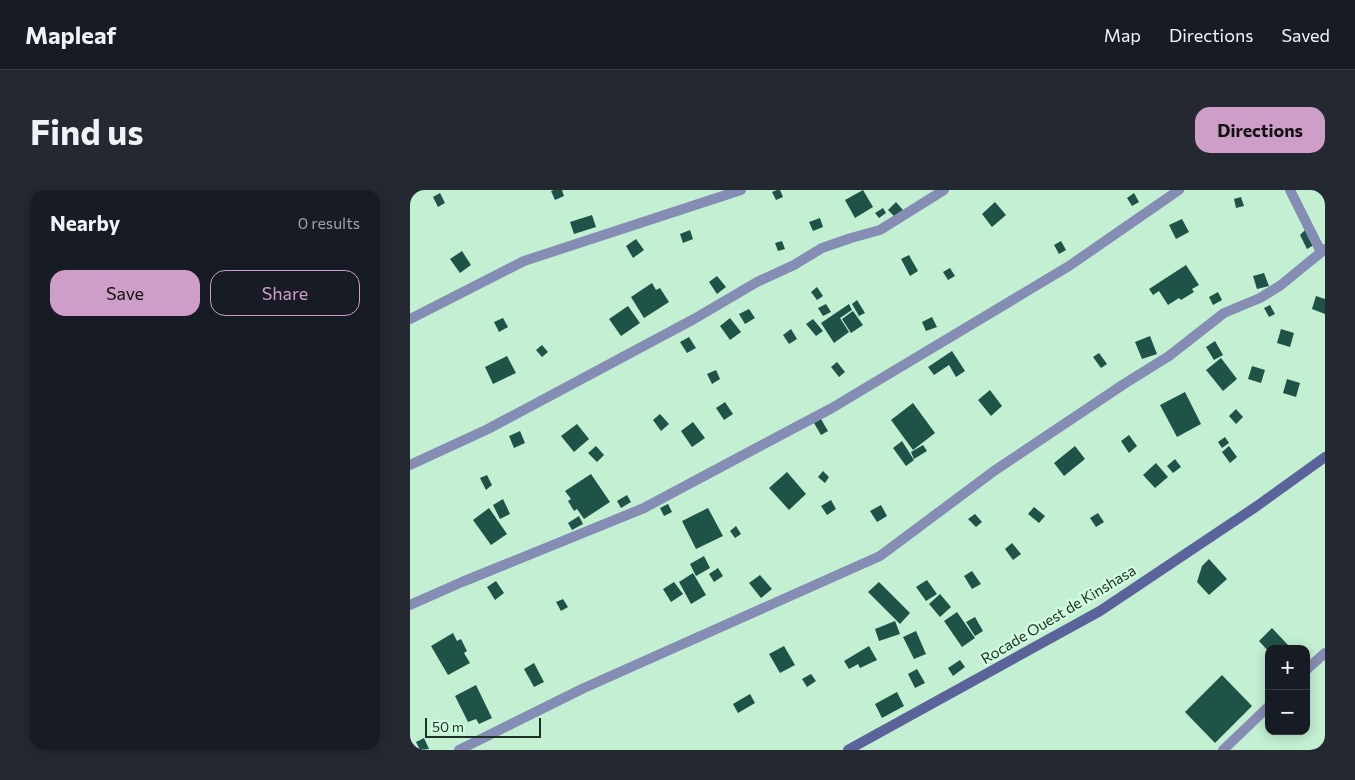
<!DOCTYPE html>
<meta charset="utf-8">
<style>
body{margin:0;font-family:Commissioner,sans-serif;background:#242831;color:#f1f3f6}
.controls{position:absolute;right:15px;bottom:15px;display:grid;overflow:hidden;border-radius:10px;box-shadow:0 2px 12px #0003}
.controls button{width:45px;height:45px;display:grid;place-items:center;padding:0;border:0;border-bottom:1px solid #363941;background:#171b24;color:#f1f3f6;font:25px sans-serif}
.scale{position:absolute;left:15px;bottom:12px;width:116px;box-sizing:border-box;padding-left:5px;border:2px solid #1e2f24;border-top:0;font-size:14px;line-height:18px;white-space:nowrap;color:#1e2f24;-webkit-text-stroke:4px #d0fcdf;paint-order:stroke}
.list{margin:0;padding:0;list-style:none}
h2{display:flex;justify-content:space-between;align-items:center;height:65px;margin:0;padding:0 20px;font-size:21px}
h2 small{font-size:16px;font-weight:400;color:#9ea1a6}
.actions{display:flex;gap:10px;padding:15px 20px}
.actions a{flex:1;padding:11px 0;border:1px solid #ce9dc8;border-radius:15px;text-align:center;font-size:18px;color:#ce9dc8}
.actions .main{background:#ce9dc8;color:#111}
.map{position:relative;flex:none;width:915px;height:560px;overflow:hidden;border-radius:15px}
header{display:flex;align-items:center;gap:30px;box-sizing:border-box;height:70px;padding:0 25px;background:#171b24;border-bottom:1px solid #363941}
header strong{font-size:24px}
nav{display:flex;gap:28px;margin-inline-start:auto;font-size:18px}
.intro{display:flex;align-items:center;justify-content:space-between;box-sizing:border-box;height:120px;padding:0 30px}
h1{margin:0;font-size:35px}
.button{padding:12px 22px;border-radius:15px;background:#ce9dc8;color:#111;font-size:18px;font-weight:700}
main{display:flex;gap:30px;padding:0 30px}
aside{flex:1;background:#171b24;border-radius:15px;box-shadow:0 2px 12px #0003}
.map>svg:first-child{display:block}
</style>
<header>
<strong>Mapleaf</strong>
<nav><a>Map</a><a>Directions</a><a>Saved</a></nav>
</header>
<div class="intro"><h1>Find us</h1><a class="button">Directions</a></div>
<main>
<aside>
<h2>Nearby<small>0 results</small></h2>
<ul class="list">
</ul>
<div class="actions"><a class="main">Save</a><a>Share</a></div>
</aside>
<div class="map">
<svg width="915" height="560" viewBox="0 0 915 560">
<rect width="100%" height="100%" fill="#c3efd2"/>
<path fill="#1f5348" d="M144 0H152L154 6 145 10 141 1Z
M367 0H370L373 7 366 10 362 2Z
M453 0 463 17 445 28 435 10Z
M30 3 35 13 28 17 23 7Z
M724 3 729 12 722 16 717 8Z
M831 7 834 16 826 18 824 9Z
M486 12 493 20 485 27 478 20Z
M585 12 596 25 582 37 572 24Z
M473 18 476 23 469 28 465 23Z
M182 25 186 37 164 44 160 32Z
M410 28 413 37 403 41 399 32Z
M772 29 779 42 766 49 759 35Z
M896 39 904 55 897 59 890 45Z
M280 40 283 49 273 53 270 44Z
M226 49 234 60 223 68 216 56Z
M372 51 375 59 368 61 365 53Z
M651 51 656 60 649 64 644 55Z
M52 61 61 75 50 83 40 69Z
M499 65 508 81 500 86 491 69Z
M776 75 789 95 782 99 784 102 771 110 769 108 758 115 749 101 743 105 739 99Z
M540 78 545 86 538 90 533 82Z
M854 83 859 96 847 99 843 86Z
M307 86 316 97 307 104 299 92Z
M242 93 246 100 250 98 259 112 234 128 221 107Z
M407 97 413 106 407 110 401 102Z
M808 102 812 110 803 115 799 107Z
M906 106 915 109V124L902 119Z
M447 110 455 123 449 126 442 114Z
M416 114 421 122 413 126 408 118Z
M439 114 442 120 430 128 439 142 424 153 411 133Z
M860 115 865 124 859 127 854 118Z
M218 116 230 133 211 146 199 129Z
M339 119 345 128 335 134 329 124Z
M443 121 453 135 441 143 432 129Z
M522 127 527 137 516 141 512 132Z
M93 128 98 137 89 142 84 132Z
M320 128 331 142 320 150 310 136Z
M403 129 413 141 406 146 396 134Z
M381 139 387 149 379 154 373 145Z
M871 139 884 143 880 157 867 153Z
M740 146 747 164 732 169 725 152Z
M279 147 286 158 277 163 270 152Z
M805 151 813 165 804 170 796 157Z
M132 155 138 162 132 167 126 160Z
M542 161 555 181 546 187 539 175 524 185 518 177Z
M689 163 697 174 691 178 683 167Z
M97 166 106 183 83 194 75 177Z
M811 168 827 189 813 201 796 180Z
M427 172 435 182 429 187 421 177Z
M842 176 855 180 851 193 838 189Z
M306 180 310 189 302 194 297 184Z
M877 189 890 193 886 207 873 203Z
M580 200 592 216 581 226 568 210Z
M775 202 791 234 767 247 750 215Z
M315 212 323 224 314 230 306 218Z
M503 213 525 243 503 260 481 230Z
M826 219 833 227 826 234 819 226Z
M250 224 259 234 251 241 243 230Z
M411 229 418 241 411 245 404 233Z
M283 232 295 248 282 257 271 241Z
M167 234 179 249 164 262 151 246Z
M110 241 115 253 104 258 99 246Z
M719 245 727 256 719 263 711 251Z
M815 247 819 253 812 258 808 252Z
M492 251 504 270 496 276 483 258Z
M513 255 517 261 504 269 501 262Z
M186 256 194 265 187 272 178 263Z
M665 256 675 269 654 286 644 273Z
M819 256 827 267 820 273 812 262Z
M765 269 771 277 763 283 757 276Z
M746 273 758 287 745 298 733 285Z
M413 281 419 287 415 293 408 287Z
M377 282 396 304 379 320 359 298Z
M181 284 200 312 174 329 167 319 164 321 158 311 161 309 155 301Z
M77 285 82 295 76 300 70 288Z
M217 305 221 312 211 318 207 311Z
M93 309 100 324 90 329 83 315Z
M421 310 426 319 417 325 411 316Z
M258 314 262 322 254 326 250 318Z
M471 315 477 326 467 332 460 321Z
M624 317 635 326 629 333 618 324Z
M79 318 97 344 81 355 63 330Z
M298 318 313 346 286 359 272 331Z
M688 323 694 332 686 337 680 328Z
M565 324 572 332 566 337 558 329Z
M169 326 173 334 162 340 158 333Z
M326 336 331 344 325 348 320 341Z
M602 353 611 364 603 370 595 359Z
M294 366 300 378 286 386 280 374Z
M799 369 817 389 799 405 787 392 792 376Z
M308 378 313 386 304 392 299 384Z
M562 381 571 394 562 399 554 386Z
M283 383 296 405 281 414 269 392Z
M350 385 362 399 351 408 339 393Z
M517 390 527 404 516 411 506 397Z
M86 391 94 403 85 410 77 397Z
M264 392 273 404 261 412 253 399Z
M469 392 500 423 490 434 458 402Z
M530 404 541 417 530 427 519 414Z
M153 409 158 417 151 421 146 412Z
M547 422 565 448 552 457 534 431Z
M565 427 573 441 565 446 556 432Z
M485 431 490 444 469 451 465 439Z
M862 438 878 455 874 459H859V462L849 451Z
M506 441 516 464 504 469 493 447Z
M43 443 47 451 51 449 57 461 54 463 60 473 38 485 21 456Z
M374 456 385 475 370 483 359 464Z
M459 456 467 470 450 478 448 474 439 479 434 471Z
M550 470 555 477 543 486 538 478Z
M124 473 134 492 124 497 114 479Z
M507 479 515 493 505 498 498 484Z
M401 484 406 491 397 497 392 489Z
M812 485 842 516 805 553 775 522Z
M66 495 82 528 69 534 66 529 58 532 45 506Z
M487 502 494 516 472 528 465 514Z
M340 504 345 513 328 523 323 514Z
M14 548 19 559 10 560 6 552Z"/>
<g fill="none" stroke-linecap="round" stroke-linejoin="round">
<path stroke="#858db4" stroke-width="10" d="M880 0 911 62
M0 129 114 71 331 0
M0 275 78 239 284 129 347 92 384 75 412 58 441 48 470 40 534 0
M0 415 52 392 234 318 369 246 422 218 659 76 769 0
M896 480 915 463
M49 560 174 498 470 366 584 281 714 194 759 166 814 123 850 108 871 95 915 59
M813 560 859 516"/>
<path stroke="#5b639b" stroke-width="10" d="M438 560 690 421 847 316 915 267"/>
</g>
<g text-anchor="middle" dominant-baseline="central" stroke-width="5" stroke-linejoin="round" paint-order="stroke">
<g font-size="15" fill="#1e2f24" stroke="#d0fcdf">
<text transform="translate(648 424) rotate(-31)">Rocade Ouest de Kinshasa</text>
</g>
</g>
</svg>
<div class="controls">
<button>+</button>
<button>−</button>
</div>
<div class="scale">50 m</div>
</div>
</main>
